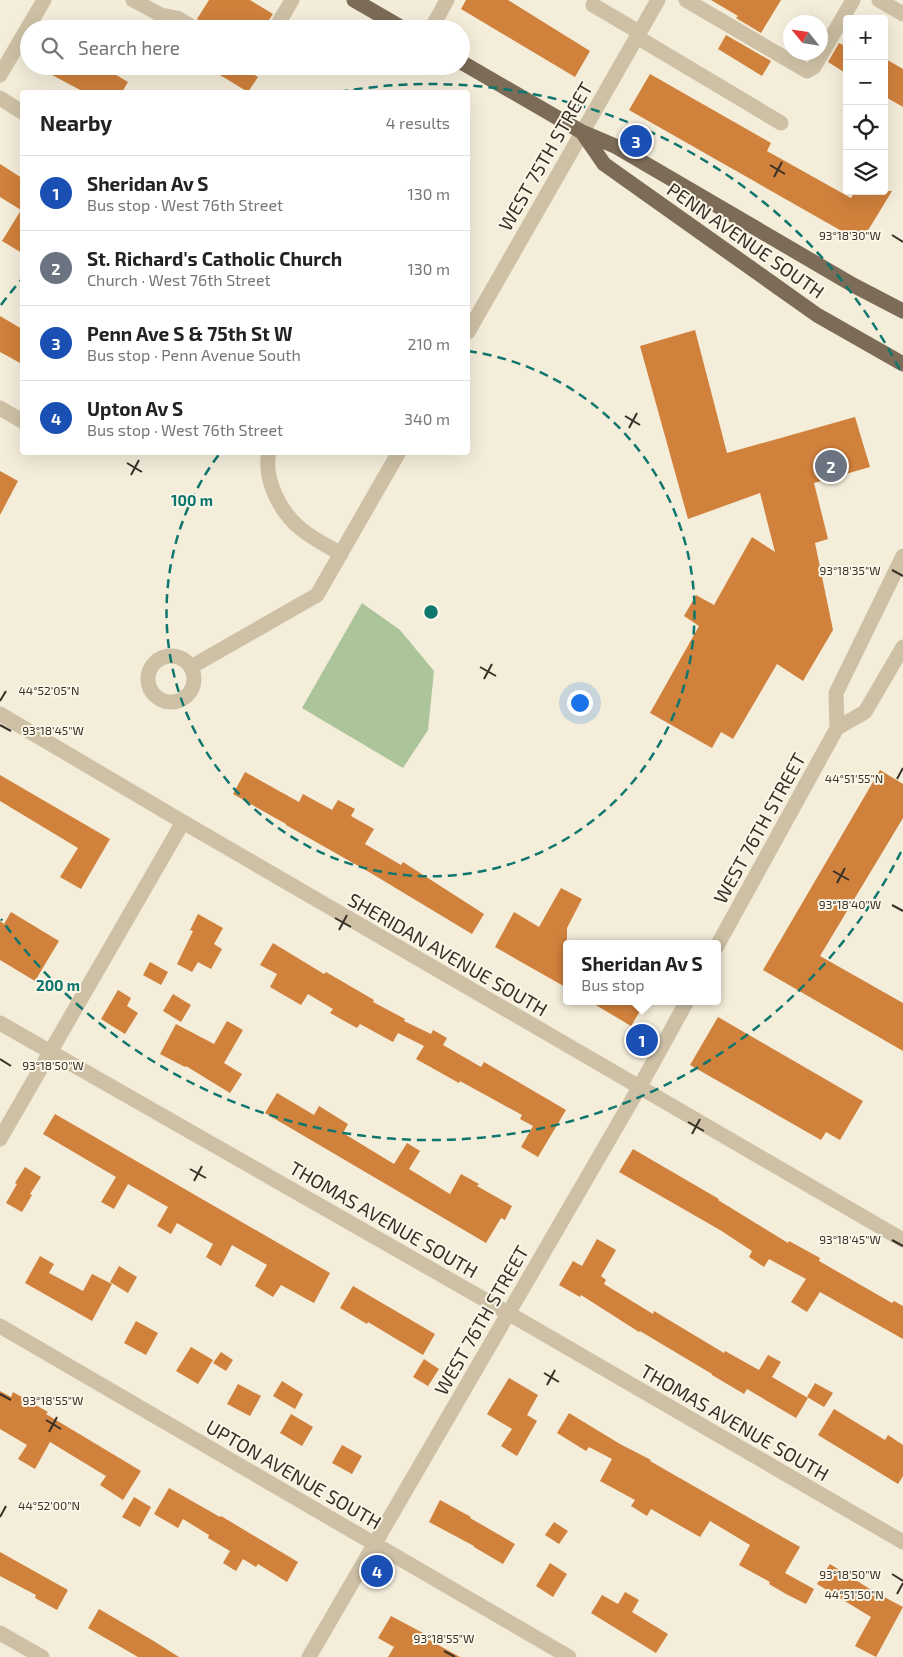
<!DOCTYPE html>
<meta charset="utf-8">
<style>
body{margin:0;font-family:"Exo 2",sans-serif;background:#f2f2f2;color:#222}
.controls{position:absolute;right:15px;top:15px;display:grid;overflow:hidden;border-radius:5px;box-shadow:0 5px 20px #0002}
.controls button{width:45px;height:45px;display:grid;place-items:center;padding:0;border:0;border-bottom:1px solid #e0e0e0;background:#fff;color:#222;font:25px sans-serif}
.compass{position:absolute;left:783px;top:15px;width:45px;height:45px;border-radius:50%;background:#fff;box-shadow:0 5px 20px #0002;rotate:300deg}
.you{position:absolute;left:579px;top:702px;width:18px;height:18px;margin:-12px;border:4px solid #fff;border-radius:50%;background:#1a73e8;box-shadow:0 0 0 8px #1a73e833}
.badge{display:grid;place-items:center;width:32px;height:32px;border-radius:50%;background:#b45309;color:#fff;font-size:16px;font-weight:700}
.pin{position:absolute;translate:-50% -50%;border:2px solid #fff;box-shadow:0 1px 5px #0006}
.popup{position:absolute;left:563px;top:940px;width:158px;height:65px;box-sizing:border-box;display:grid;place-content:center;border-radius:5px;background:#fff;filter:drop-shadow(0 1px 4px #0005);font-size:16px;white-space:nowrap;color:#767676}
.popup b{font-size:19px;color:#222}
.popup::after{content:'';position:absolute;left:50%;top:100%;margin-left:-10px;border:10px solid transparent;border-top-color:#fff}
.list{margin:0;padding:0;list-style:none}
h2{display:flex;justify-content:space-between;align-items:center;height:65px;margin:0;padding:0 20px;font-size:21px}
h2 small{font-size:16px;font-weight:400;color:#767676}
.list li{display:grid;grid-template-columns:32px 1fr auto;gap:15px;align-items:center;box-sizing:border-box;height:75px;padding:0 20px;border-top:1px solid #e0e0e0}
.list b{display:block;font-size:19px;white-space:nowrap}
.list p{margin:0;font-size:16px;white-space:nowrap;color:#767676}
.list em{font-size:16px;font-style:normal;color:#767676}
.icon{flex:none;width:28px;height:28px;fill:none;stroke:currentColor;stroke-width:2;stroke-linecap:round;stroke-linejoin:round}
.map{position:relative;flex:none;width:903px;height:1657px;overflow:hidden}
.search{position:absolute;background:#fff;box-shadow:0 5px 20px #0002;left:20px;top:20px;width:450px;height:55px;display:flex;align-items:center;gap:12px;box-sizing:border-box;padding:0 18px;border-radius:28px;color:#767676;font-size:19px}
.panel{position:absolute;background:#fff;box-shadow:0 5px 20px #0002;left:20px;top:90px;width:450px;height:365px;border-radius:5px}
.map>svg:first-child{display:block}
</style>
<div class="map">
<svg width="903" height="1657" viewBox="0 0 903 1657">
<rect width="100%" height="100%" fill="#f4edda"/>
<path fill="#acc499" d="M362 603 400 630 434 671 428 730 403 768 302 708Z"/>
<path fill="#d0813c" d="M209 0H250L273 14 263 29H205L204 24 197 19Z
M466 0H508L590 51 575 77 461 9Z
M711 0H781L761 33 736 18 738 16Z
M726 35 771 61 762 76 718 49Z
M839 43 847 47V74L828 62Z
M884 58 903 69V107L884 96Z
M35 66H101L128 82 122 92H84Z
M205 66H240L258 77 248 92Z
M650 74 771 143 767 151 851 198 855 191H892L861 242 629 110Z
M0 164 22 178V253L2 241 21 210 0 197Z
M0 316 22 329V364L0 352Z
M695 330 727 453 855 417 870 467 814 483 828 539 815 543 833 630 803 681 777 664 733 739 721 732 712 748 650 713 699 626 684 616 696 595 714 605 752 537 775 552 760 493 688 519 640 346Z
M0 471 18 481 0 515Z
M880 770 903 784V818L820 956 903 1003V1051L763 970Z
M245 772 299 802 303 794 332 810 338 800 355 809 351 816 374 829 365 844 401 865 403 862 484 914 472 934 369 872 286 825V824L233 794Z
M0 775 110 839 81 889 60 877 78 848 0 801Z
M561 888 582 899 567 928V988L495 947 514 912 539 927Z
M11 912 59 941 35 981 0 960V921L4 924Z
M198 914 223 928 214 944 222 949 211 969 198 962 192 972 177 964 193 931 190 930Z
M273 943 324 974 326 972 374 1000 373 1002 405 1019 404 1021 431 1034 433 1030 447 1038 443 1045 481 1067 484 1062 566 1110 538 1157 521 1147 533 1126 520 1119 522 1115 460 1081 459 1083 416 1059 424 1046 398 1033 393 1042 360 1024 357 1028 330 1013 333 1009 308 994 301 1005 270 987 277 974 260 965Z
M150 962 168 972 161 985 143 975Z
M118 990 131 998 127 1006 138 1013 125 1034 101 1019Z
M173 994 191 1005 181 1022 163 1011Z
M589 1001H646L631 1026Z
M718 1017 863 1101 840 1140 826 1132 821 1140 690 1065Z
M227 1021 243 1030 224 1063 242 1074 230 1093 186 1066 185 1067 160 1054 176 1024 214 1044Z
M277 1093 314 1115 319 1106 348 1124 343 1133 394 1164 407 1143 420 1151 409 1169 450 1194 461 1174 479 1184 477 1186 512 1206 505 1220 501 1218 486 1243 265 1113Z
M55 1114 330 1273 314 1303 281 1285 273 1297 255 1286 267 1265 232 1245 221 1266 206 1257 213 1244 177 1223 171 1234 157 1226 168 1207 128 1184 114 1209 101 1202 116 1177 43 1134Z
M633 1149 719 1199 718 1200 788 1243 789 1241 820 1258 819 1261 892 1303 894 1301 903 1306V1339L820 1292 807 1312 791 1302 806 1279 769 1259 764 1267 749 1257 752 1251 720 1230 619 1172Z
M25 1167 41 1177 30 1194 32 1195 22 1212 6 1203 17 1184 15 1183Z
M597 1239 616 1250 601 1276 606 1280 604 1284 653 1314 654 1311 724 1353 725 1351 759 1370 768 1355 781 1362 772 1377 808 1398 796 1418 747 1389 744 1394 712 1375V1374L640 1331 639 1332 581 1295 580 1297 559 1285 573 1261 582 1266Z
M40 1256 54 1264 49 1273 83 1291 92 1274 112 1284 92 1321 25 1283Z
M119 1266 137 1277 128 1293 110 1282Z
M353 1286 435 1334 423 1355 368 1322 367 1324 340 1308Z
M136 1321 158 1333 146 1355 124 1343Z
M191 1347 213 1360 198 1384 176 1371Z
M221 1352 233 1360 226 1371 213 1363Z
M424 1359 439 1369 428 1386 413 1377Z
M509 1378 538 1395 527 1415 537 1421 517 1456 501 1446 512 1429 487 1414Z
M282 1381 303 1394 295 1409 273 1396Z
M815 1383 833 1393 824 1407 807 1397Z
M238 1384 261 1396 250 1416 227 1404Z
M0 1391 11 1397 13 1392 48 1412 46 1414 141 1471 123 1500 100 1485 106 1476 50 1442 35 1469 18 1459 27 1445 0 1429Z
M834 1409 885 1440 888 1435 903 1445V1476L898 1484 818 1435Z
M569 1413 620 1444 651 1460 650 1461 800 1547 785 1573 814 1589 806 1604 786 1594 769 1584 770 1582 739 1565 750 1545 710 1521 700 1537 651 1509 647 1516 631 1506 635 1500 600 1481 612 1459 589 1447 586 1451 557 1433Z
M291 1414 313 1427 302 1446 280 1433Z
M342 1445 362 1456 352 1474 332 1463Z
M169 1488 220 1517 221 1516 298 1562 287 1582 258 1564 256 1567 243 1559 236 1571 223 1563 230 1551 208 1538 209 1535 183 1519 178 1528 154 1514Z
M134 1497 151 1507 140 1527 122 1517Z
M440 1500 471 1517 470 1518 515 1544 503 1564 474 1547V1546L429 1522Z
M554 1522 568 1531 559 1544 545 1535Z
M0 1552 68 1590 57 1610 35 1598 36 1595 0 1576Z
M550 1563 567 1574 553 1597 536 1586Z
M830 1564 873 1591 903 1607 876 1657 855 1646 871 1617 817 1584Z
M625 1592 639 1600 632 1612 668 1634 656 1653 591 1613 602 1595 618 1604Z
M99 1609 152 1640 179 1657H138L88 1628Z
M391 1616 423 1633 422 1636 460 1657H388L394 1647 378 1638Z"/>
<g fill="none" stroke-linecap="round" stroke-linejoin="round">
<path stroke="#cdc0a5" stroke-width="15" d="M133 0 161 15 177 18 196 29
M686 0 807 71 814 67 853 0
M879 0 903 14
M593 5 639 32
M275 29 292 0
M431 29 447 0
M637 37 781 123
M0 75 44 0
M0 98 22 112
M468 332 658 0
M0 408 22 421
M269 452C263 479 280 512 301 529 313 539 328 546 341 554
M148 679a23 23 0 1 1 46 0a23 23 0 1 1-46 0Z
M191 667 317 595 399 452
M0 714 183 822 903 1240
M837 728 865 712 903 647
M717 946 837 728 836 693 903 556
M0 1023 508 1313 903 1542
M0 1139 183 822
M0 1326 569 1657
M0 1633 42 1657
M309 1657 639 1088 687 1001"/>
<path stroke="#7b6b57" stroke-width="15" d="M354 0 404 29
M461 62 582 132 615 146 853 285 903 311
M582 132 604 164 817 315 903 364"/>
</g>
<path fill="none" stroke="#383027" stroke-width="2" d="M770 165 785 174M774 177 782 162M892 235 903 242M625 416 640 425M629 428 637 413M127 463 142 472M131 475 139 460M892 570 903 576M480 667 496 676M484 679 492 664M0 701 6 691M0 725 11 731M897 779 903 768M833 871 849 880M837 883 845 868M892 905 903 911M335 918 351 927M339 930 347 915M0 1059 11 1066M688 1122 704 1131M692 1134 700 1119M190 1169 206 1178M194 1181 202 1166M892 1240 903 1246M544 1373 559 1382M547 1385 555 1370M0 1394 11 1400M46 1420 61 1429M49 1432 57 1417M0 1517 6 1506M892 1574 903 1581M897 1594 903 1583M444 1651 455 1657"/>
<g fill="none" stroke="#0f766e" stroke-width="2.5" stroke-dasharray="9 6">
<path d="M468 351A264 264 0 1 1 220 453"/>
<path d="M901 852A528 528 0 0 1 1 919M1 305A528 528 0 0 1 21 280M339 92A528 528 0 0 1 901 372"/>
</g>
<g text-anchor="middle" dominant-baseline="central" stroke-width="4" stroke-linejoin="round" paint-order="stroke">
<g font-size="19" fill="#383027" stroke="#fbf6e7">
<text transform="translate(545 156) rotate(-60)">WEST 75TH STREET</text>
<text transform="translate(746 240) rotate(35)">PENN AVENUE SOUTH</text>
<text transform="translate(759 828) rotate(-61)">WEST 76TH STREET</text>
<text transform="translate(448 954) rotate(30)">SHERIDAN AVENUE SOUTH</text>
<text transform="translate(384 1219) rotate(30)">THOMAS AVENUE SOUTH</text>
<text transform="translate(481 1320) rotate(-60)">WEST 76TH STREET</text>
<text transform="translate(735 1422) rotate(30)">THOMAS AVENUE SOUTH</text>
<text transform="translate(294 1474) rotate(30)">UPTON AVENUE SOUTH</text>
</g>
</g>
<g font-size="12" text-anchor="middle" fill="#383027" stroke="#fbf6e7" stroke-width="4" stroke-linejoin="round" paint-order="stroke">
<text x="850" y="240">93°18'30"W</text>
<text x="850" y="575">93°18'35"W</text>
<text x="49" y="695">44°52'05"N</text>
<text x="53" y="735">93°18'45"W</text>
<text x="854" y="783">44°51'55"N</text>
<text x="850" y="909">93°18'40"W</text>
<text x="53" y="1070">93°18'50"W</text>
<text x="850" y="1244">93°18'45"W</text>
<text x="53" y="1405">93°18'55"W</text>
<text x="49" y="1510">44°52'00"N</text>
<text x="850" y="1579">93°18'50"W</text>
<text x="854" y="1599">44°51'50"N</text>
<text x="444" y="1643">93°18'55"W</text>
</g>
<circle cx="431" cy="612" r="8" fill="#0f766e" stroke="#fbf6e7" stroke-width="2.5"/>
<g font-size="15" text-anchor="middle" font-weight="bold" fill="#0f766e" stroke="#fbf6e7" stroke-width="4" stroke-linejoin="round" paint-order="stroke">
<text x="192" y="506">100 m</text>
<text x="58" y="991">200 m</text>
</g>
</svg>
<div class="controls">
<button>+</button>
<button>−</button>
<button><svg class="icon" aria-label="locate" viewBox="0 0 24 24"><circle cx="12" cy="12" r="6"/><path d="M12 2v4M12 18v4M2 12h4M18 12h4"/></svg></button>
<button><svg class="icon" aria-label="layers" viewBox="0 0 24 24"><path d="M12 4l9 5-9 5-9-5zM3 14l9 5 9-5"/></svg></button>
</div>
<svg class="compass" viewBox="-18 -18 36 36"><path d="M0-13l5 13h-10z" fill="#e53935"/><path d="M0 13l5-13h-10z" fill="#767676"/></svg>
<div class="you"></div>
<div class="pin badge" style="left:642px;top:1040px;background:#1a4fb4">1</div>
<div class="popup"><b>Sheridan Av S</b>Bus stop</div>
<div class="pin badge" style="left:831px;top:466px;background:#6b7280">2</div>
<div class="pin badge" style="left:636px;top:141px;background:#1a4fb4">3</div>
<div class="pin badge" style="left:377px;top:1571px;background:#1a4fb4">4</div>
<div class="search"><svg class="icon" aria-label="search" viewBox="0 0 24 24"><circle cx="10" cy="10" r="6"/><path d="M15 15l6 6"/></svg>Search here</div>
<section class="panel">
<h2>Nearby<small>4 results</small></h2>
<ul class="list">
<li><span class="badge" style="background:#1a4fb4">1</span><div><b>Sheridan Av S</b><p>Bus stop · West 76th Street</p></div><em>130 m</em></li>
<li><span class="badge" style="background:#6b7280">2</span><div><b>St. Richard's Catholic Church</b><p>Church · West 76th Street</p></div><em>130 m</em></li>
<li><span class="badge" style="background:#1a4fb4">3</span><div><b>Penn Ave S &amp; 75th St W</b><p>Bus stop · Penn Avenue South</p></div><em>210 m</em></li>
<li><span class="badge" style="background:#1a4fb4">4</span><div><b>Upton Av S</b><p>Bus stop · West 76th Street</p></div><em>340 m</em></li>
</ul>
</section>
</div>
